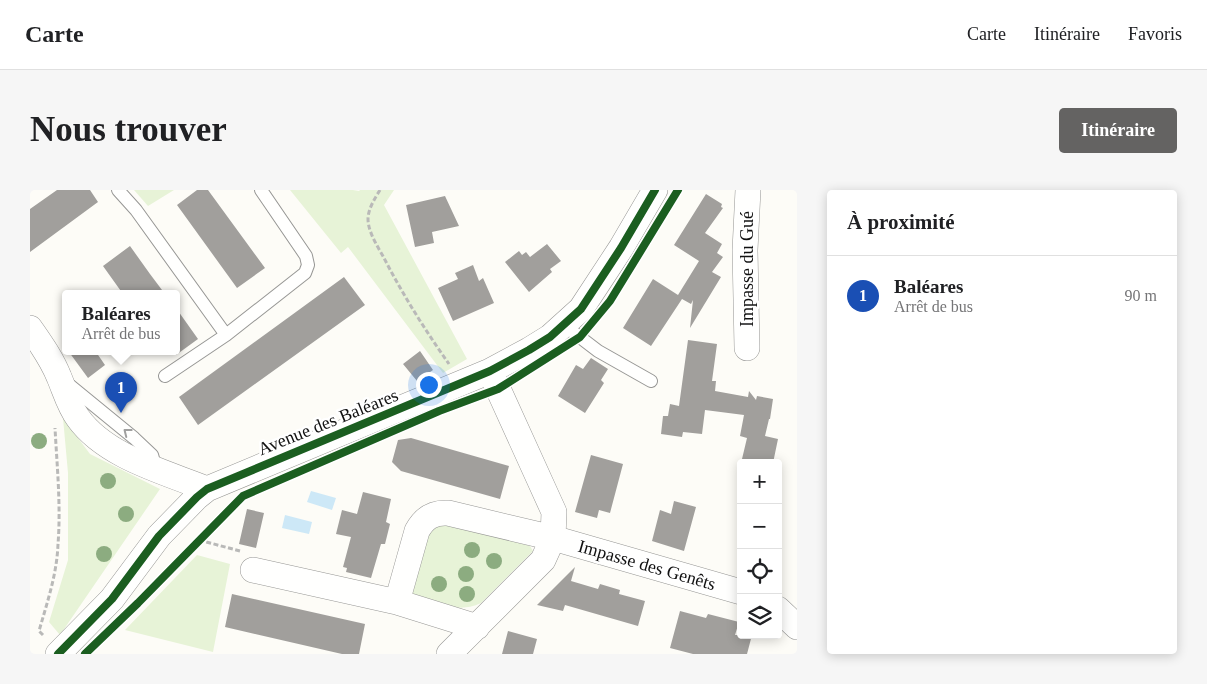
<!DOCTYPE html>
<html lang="fr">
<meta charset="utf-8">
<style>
body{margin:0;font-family:"Times New Roman",serif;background:#f6f6f6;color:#202124}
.controls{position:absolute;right:15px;bottom:15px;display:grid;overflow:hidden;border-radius:5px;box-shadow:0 2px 12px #0003}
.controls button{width:45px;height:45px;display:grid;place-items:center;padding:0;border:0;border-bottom:1px solid #e0e0e0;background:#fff;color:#202124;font:25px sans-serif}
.you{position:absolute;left:398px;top:194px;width:18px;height:18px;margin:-12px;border:4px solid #fff;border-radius:50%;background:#1a73e8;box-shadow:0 0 0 8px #1a73e833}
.badge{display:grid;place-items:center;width:32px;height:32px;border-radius:50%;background:#646362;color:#fff;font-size:16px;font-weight:700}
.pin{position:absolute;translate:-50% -41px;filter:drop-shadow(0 1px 2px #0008)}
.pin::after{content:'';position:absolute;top:26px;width:18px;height:15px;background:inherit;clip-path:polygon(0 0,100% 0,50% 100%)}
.popup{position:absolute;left:32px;top:100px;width:118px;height:65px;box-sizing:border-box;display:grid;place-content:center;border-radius:5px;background:#fff;filter:drop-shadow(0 1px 4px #0005);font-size:16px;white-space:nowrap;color:#757577}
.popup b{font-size:19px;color:#202124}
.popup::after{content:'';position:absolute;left:50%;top:100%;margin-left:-10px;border:10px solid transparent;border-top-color:#fff}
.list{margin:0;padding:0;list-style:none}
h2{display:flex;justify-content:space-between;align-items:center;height:65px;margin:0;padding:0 20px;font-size:21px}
h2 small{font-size:16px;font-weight:400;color:#757577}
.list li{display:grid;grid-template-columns:32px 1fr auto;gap:15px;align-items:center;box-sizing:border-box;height:80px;padding:0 20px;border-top:1px solid #e0e0e0}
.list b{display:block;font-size:19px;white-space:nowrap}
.list p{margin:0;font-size:16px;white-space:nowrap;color:#757577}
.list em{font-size:16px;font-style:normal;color:#757577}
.icon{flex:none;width:28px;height:28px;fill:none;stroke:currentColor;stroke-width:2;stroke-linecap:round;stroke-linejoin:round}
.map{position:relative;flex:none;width:767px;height:464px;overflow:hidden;border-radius:5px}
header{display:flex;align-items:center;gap:30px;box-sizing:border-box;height:70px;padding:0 25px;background:#fff;border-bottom:1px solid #e0e0e0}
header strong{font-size:24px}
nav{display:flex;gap:28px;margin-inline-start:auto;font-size:18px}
.intro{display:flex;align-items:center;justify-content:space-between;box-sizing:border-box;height:120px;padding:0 30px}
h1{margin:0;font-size:35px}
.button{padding:12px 22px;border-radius:5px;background:#646362;color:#fff;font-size:18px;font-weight:700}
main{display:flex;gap:30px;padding:0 30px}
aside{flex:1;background:#fff;border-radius:5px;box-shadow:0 2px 12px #0003}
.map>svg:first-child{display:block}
</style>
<header>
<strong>Carte</strong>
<nav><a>Carte</a><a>Itinéraire</a><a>Favoris</a></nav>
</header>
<div class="intro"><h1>Nous trouver</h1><a class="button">Itinéraire</a></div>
<main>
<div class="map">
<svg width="767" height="464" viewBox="0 0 767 464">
<rect width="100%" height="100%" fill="#fdfcf7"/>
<path fill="#e7f3d7" d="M104 0H144L118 16Z
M260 0H323L329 1 330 0H364L354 15 437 169 413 183 318 57 311 63Z
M33 228 60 264 130 299 30 445 19 432 38 370V283Z
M409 330 500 356 503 361 451 413C431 423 403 416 383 406V400L398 339Z
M167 365 200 374 183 462 95 440Z"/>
<path fill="#cde8f7" d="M281 301 306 308 302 320 277 312Z
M255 325 282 332 279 344 252 338Z"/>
<path fill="#a19f9c" d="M27 0H60L68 12 0 62V19Z
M167 0H178L235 78 207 98 147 15Z
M676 4 692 14 691 17 693 18 675 43 692 54 687 63 693 67 682 82 691 87 660 138 663 110 661 114 652 109 621 156 593 138 623 89 648 105 669 71 644 55Z
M415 6 429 36 402 42 404 53 385 57 376 15Z
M517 54 531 71 520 79 522 82 499 102 475 72 489 61 492 65 496 62 500 67Z
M100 56 120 84 135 104H93L73 76Z
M443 75 449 91 453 88 464 113 423 131 408 98 428 89 425 83Z
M314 87 335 115 168 235 149 207Z
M146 118 168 149 146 165Z
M658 150 687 154 682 191H686L685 201 718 207 719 201 726 210 727 206 743 209 740 229H739L735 246 748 249 743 273H728L712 269 717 248 710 246 714 225 675 220 672 244 653 242 652 247 631 244 633 226H638L640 214 649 216Z
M390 161 403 180 387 191 373 174Z
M39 162H66L75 175 58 188Z
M561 168 578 179 571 190 574 193 555 223 528 206 546 175 553 179Z
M381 248 479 276 470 309 371 281 362 272 368 250Z
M561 265 593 274 580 323 569 320 567 328 545 322Z
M333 302 361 309 356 332 360 334 355 354H351L341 388 316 382 317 378 313 377 321 347 306 344 312 320 327 324Z
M644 311 666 317 654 361 622 351 630 320 641 324Z
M217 319 234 323 226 358 209 354Z
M545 377 541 391 568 399 570 394 590 400 589 404 615 411 608 436 535 415 533 421 507 415Z
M202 404 335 434 329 464H312L195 437Z
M650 421 676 428 678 424 709 432 705 445H722L717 464H663L640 458Z
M478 441 507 449 503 464H472Z"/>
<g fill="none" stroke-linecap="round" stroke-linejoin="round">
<defs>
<path id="lane" d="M88 0 106 20 196 145
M534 135 568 161 621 191
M135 186 196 145 275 83 278 75 276 66 231 0
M38 194 104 248 122 265 126 279"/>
<path id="street" d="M0 138C11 154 22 169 29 187 35 201 39 216 48 228 76 267 135 282 177 299
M717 158 715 60 718 0
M223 380 367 412 447 437
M367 412 387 341C394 328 403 322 418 323L523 348 711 402
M748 419 767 437
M28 464 82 409 129 346 167 307 177 299 460 181 499 160 520 147 551 119 591 58 625 0
M419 464 513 370 523 348 524 322 460 181"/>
</defs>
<use href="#lane" stroke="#979795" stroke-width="14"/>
<use href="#street" stroke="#979795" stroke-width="26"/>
<path stroke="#b9b9b8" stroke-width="3" stroke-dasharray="5 2.5" stroke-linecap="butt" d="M350 0C345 8 338 19 338 29 338 42 348 57 354 68 373 105 395 140 419 174
M169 350 210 361
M13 445 9 441C17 413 27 384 28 354 31 316 27 276 25 238"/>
<use href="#lane" stroke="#fffffe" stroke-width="12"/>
<use href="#street" stroke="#fffffe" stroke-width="25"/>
<defs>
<path id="cycleway" d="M28 464 82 409 129 346 167 307 177 299 460 181 499 160 520 147 551 119 591 58 625 0
M55 464 108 413 213 306 409 221 468 199 550 147 580 111 648 0"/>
</defs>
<use href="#cycleway" stroke="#fff" stroke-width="11"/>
<use href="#cycleway" stroke="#1b5e20" stroke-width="8"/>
</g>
<g fill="#8cac80">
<circle cx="9" cy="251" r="8"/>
<circle cx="78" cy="291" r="8"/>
<circle cx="96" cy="324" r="8"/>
<circle cx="442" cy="360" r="8"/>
<circle cx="74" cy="364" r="8"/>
<circle cx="464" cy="371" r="8"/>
<circle cx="436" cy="384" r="8"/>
<circle cx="409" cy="394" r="8"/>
<circle cx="437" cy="404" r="8"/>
</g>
<defs><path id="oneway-chevron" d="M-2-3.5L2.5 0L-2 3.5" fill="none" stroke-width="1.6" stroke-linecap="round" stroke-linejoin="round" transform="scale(1.25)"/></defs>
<use stroke="#a0a09f" href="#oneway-chevron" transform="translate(97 242) rotate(-142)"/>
<g text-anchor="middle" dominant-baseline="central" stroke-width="5" stroke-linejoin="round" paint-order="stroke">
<g font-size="18" fill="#111" stroke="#fff">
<text transform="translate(717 79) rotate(-90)">Impasse du Gué</text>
<text transform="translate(298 232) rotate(-22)">Avenue des Baléares</text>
<text transform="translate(617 375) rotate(16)">Impasse des Genêts</text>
</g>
</g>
</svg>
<div class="controls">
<button>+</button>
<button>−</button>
<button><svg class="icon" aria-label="locate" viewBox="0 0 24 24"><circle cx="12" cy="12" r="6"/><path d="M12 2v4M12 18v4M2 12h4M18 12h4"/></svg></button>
<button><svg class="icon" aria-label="layers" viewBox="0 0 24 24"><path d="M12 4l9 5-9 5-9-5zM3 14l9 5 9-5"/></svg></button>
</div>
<div class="you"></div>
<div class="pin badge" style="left:91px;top:223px;background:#1a4fb4">1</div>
<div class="popup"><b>Baléares</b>Arrêt de bus</div>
</div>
<aside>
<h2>À proximité<small></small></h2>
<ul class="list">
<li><span class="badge" style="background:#1a4fb4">1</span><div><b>Baléares</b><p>Arrêt de bus</p></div><em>90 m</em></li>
</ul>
</aside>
</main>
